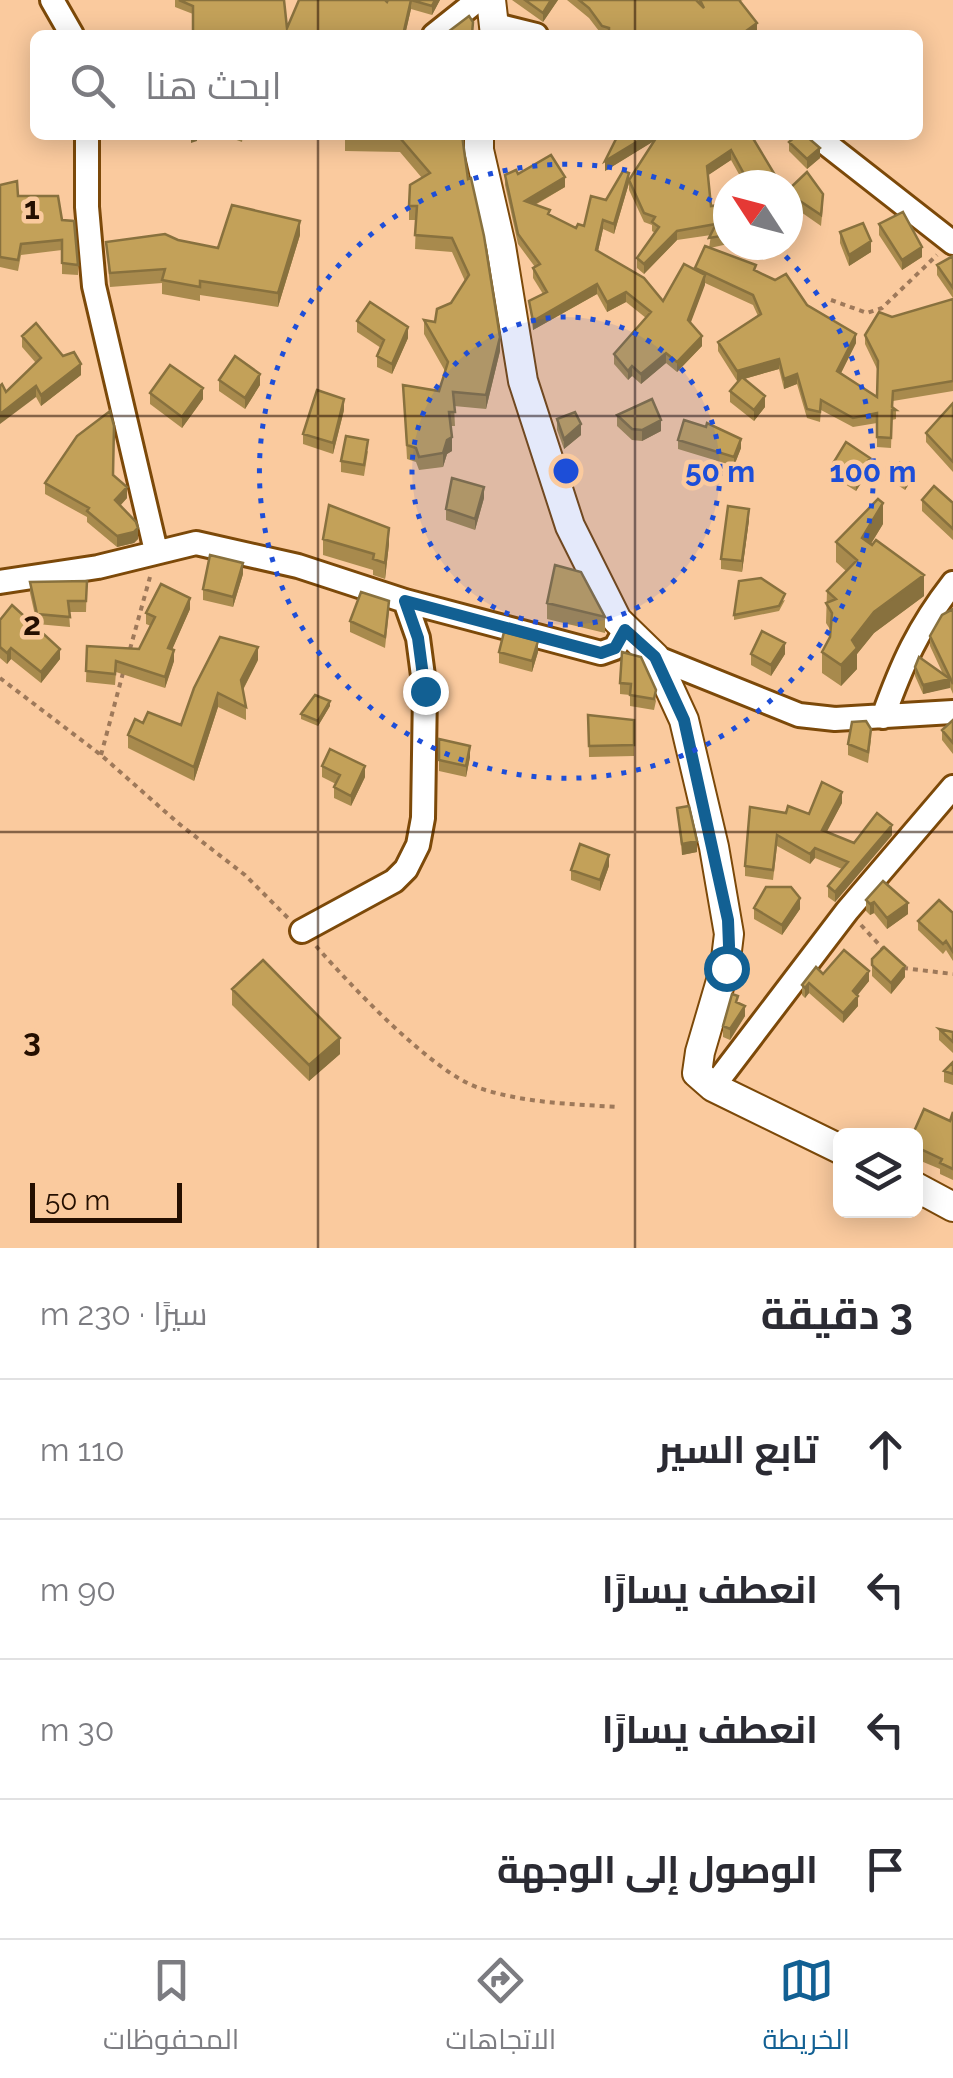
<!DOCTYPE html>
<html lang="ar">
<meta charset="utf-8">
<style>
body{margin:0;font-family:Raleway,Cairo,sans-serif;background:#f7f7f7;color:#2b2b33;direction:rtl}
.controls{position:absolute;right:30px;bottom:30px;display:grid;overflow:hidden;border-radius:15px;box-shadow:0 5px 25px #0003}
.controls button{width:90px;height:90px;display:grid;place-items:center;padding:0;border:0;border-bottom:2px solid #e1e1e2;background:#fff;color:#2b2b33;font:50px sans-serif}
.compass{position:absolute;left:713px;top:170px;width:90px;height:90px;border-radius:50%;background:#fff;box-shadow:0 5px 25px #0003;rotate:306deg}
.scale{position:absolute;left:30px;bottom:25px;width:152px;box-sizing:border-box;padding-left:10px;border:5px solid #240f00;border-top:0;font-size:28px;line-height:35px;white-space:nowrap;color:#240f00;-webkit-text-stroke:8px #faca9e;paint-order:stroke}
.stop{position:absolute;width:30px;height:30px;margin:-22px;border:8px solid #126093;border-radius:50%;background:#fff}
.stop.end{background:#126093;border-color:#fff;box-shadow:0 2px 10px #0008}
.list{margin:0;padding:0;list-style:none}
h2{display:flex;justify-content:space-between;align-items:center;height:130px;margin:0;padding:0 40px;font-size:42px}
h2 small{font-size:32px;font-weight:400;color:#7c7c81}
.list li{display:grid;grid-template-columns:65px 1fr auto;gap:30px;align-items:center;box-sizing:border-box;height:140px;padding:0 40px;border-top:2px solid #e1e1e2}
.list b{display:block;font-size:38px;white-space:nowrap}
.list em{font-size:32px;font-style:normal;color:#7c7c81}
.icon{flex:none;width:55px;height:55px;fill:none;stroke:currentColor;stroke-width:2;stroke-linecap:round;stroke-linejoin:round}
.map{position:relative;flex:none;width:953px;height:1248px;overflow:hidden;direction:ltr}
.search{position:absolute;background:#fff;box-shadow:0 5px 25px #0003;left:30px;right:30px;top:30px;height:110px;display:flex;align-items:center;gap:25px;box-sizing:border-box;padding:0 35px;border-radius:15px;color:#7c7c81;font-size:38px}
.sheet{height:690px;background:#fff}
nav{display:flex;justify-content:space-around;align-items:center;box-sizing:border-box;height:140px;border-top:2px solid #e1e1e2;background:#fff;font-size:28px;color:#7c7c81}
nav a{display:grid;justify-items:center;gap:5px}
nav .on{color:#126093}
.map>svg:first-child{display:block}
</style>
<div class="map">
<svg width="953" height="1248" viewBox="0 0 953 1248">
<rect width="100%" height="100%" fill="#faca9e"/>
<g fill="none" stroke-linecap="round" stroke-linejoin="round">
<defs>
<path id="minor" d="M52 0 72 35
M496 25 536 35
M434 35 478 0
M87 135V207L94 286 156 551
M815 135 953 243
M0 582 98 567 196 543 298 566 405 601 601 653 615 648 625 630
M655 657 799 715 835 719 953 712
M883 717C902 664 918 628 953 583
M302 931 394 881 406 869 418 845 423 818 425 691 418 638 405 601
M713 1087 847 911 953 787"/>
<path id="tertiary" d="M491 0 495 35
M479 135V150L501 246 523 381 570 526 617 620 655 657 684 720 714 847 729 934 725 967 700 1052 697 1073 713 1087 840 1149
M916 1187 953 1207"/>
</defs>
<use href="#minor" stroke="#7c4909" stroke-width="28"/>
<use href="#tertiary" stroke="#7c4909" stroke-width="32"/>
<path stroke="#9e795a" stroke-width="4" stroke-dasharray="5 5" stroke-linecap="butt" d="M831 300 867 313 882 308 937 255
M130 649 150 577
M0 678 101 755 178 823 245 875 288 918
M101 755 123 673
M861 925 885 951
M316 946C350 985 432 1072 479 1088 524 1103 571 1104 618 1107
M903 968 953 974"/>
<use href="#minor" stroke="#fff" stroke-width="22"/>
<use href="#tertiary" stroke="#fff" stroke-width="28"/>
</g>
<path fill="#a88a4d" d="M175 0H284L287 28 387 2 440 0 432 15 411 9 405 35H193V14L175 7Z
M512 0H558L543 22Z
M567 0H743L740 1 757 33 754 35H602L589 18Z
M223 135H243L242 142Z
M345 135H462L468 179 500 351 486 409 454 406 455 426H451L452 451 447 454 443 467 419 470 416 462 407 459 403 385 439 391 445 371 424 334V320L435 322 451 303 465 281 452 252 415 249 416 220H409V206L422 178 400 152 345 151Z
M618 135H751L781 185H745L731 160 708 175 711 206 728 204V244L710 248 756 271 807 305 856 343 841 373 877 397 878 371 865 344V335L892 317 953 299V391L893 401V407L896 410V419L892 420 891 448 877 447V423L853 427 821 410 820 422 807 418 797 384 784 389 779 369 744 379 765 407 754 421 730 402V391L739 381H737L718 351V342L758 316 753 305 705 283 690 323 702 346 677 372 666 363 641 384 632 376 628 380 614 364V354L646 318 626 302 607 312 597 294 533 330 529 301 543 294 533 278V268L535 267 518 244 505 185V175L518 174 565 187 535 205 550 215 576 228 584 226 606 200 629 183 614 234 603 229 598 251 663 301 695 270 709 248 711 235 677 240 644 274 637 268V258L655 233 652 231V225L644 222 629 190V180L655 140 605 171Z
M785 135H805L820 158 807 169 789 151V142L792 139Z
M0 185 62 220 78 265V275L62 274V250L21 255 18 271 0 267Z
M788 190 823 205 821 226 788 203Z
M879 224 922 257 902 270 879 235Z
M840 232 871 252 849 266 840 243Z
M300 235 278 307 200 295V301L162 294V283L110 287 106 242 178 240 218 248Z
M953 256V298L937 275V265Z
M357 321 408 338 392 374 377 367V356L381 348 357 332Z
M22 336 63 356 81 375 41 406 36 397 6 392 36 363 22 347Z
M219 380 260 385 245 409 219 391Z
M150 393 203 399 182 428 150 404Z
M953 403V472L926 442V433Z
M344 410 333 454 303 444V434Z
M617 415 661 431 642 441 632 440 617 426Z
M557 419 581 435 564 449 557 430Z
M678 440 741 448 734 466 678 449Z
M368 451 364 476 341 472V461Z
M832 465 870 469 856 491 832 476Z
M113 475 127 498 120 506 138 539 134 543 117 547 87 522V517L45 494V483Z
M892 476H914L905 490 892 481Z
M484 498 475 530 446 520V509Z
M922 500 953 503V540L922 511Z
M749 520 742 572 721 569V559Z
M883 524 871 544 924 596 874 633 857 654V669L841 686 822 673V652L830 637 831 631 826 623 827 591 846 571 836 562V542Z
M323 539 389 544 385 579 373 575V570L323 555Z
M243 574 233 607 203 600V589Z
M87 581 86 612H69L70 627 37 624 30 593V582Z
M785 600 779 611 734 620V615Z
M547 603 605 617V633L547 619Z
M190 609 172 649 174 661 165 688 116 672 115 685 86 682 87 646 139 649 151 626 146 624V613Z
M953 609V694L950 687 923 694 915 676V667L943 674 930 646V636Z
M389 611 385 648 350 632V621Z
M0 620 60 659 41 683 11 659 7 664 0 658Z
M499 652H538L532 672 499 663Z
M751 654H785L771 676 751 665Z
M641 657 656 701 654 710 630 706V695L620 694V683Z
M258 660 243 690 246 707V720L218 707 194 781 128 748V735L181 725Z
M330 706 318 726 301 719V714Z
M588 715 634 720V756L589 757Z
M953 720V754L942 740V730Z
M439 739 470 757 466 777 439 771Z
M871 740 868 763 848 755V744Z
M322 766 365 777 351 806 334 798V787L336 784 322 777Z
M842 803 826 832 854 843 892 835 835 902 828 897V886L842 869 815 858 810 864 777 846 773 880 745 876V866L786 813 809 814Z
M677 808 697 852 682 855Z
M609 866 600 891 571 880V870Z
M866 900 908 914 887 929 874 913 870 915 866 911Z
M754 908 800 909 782 935 754 919Z
M953 913V961L946 950 943 954 918 930V921Z
M872 959 905 977 891 994 872 976Z
M823 974 869 981 857 995 858 1006 843 1023 809 993 805 998 802 995V985Z
M232 989 340 1054 309 1081 232 1005Z
M738 1003 745 1016 730 1040 723 1037V1026Z
M939 1029 953 1032V1053L939 1040Z
M953 1062V1085L944 1082V1071Z
M953 1112V1180L940 1174V1169L916 1159V1136L950 1121Z"/>
<path fill="#88713e" d="M411 0V9L405 35H403Z
M435 0H440L432 15V6Z
M551 0H558L543 22V13Z
M757 23V33L754 35H746V31Z
M191 135H197V141L191 143Z
M648 135H664L605 171V161Z
M820 148V158L807 169V159Z
M731 150V160L707 176V166Z
M629 173V183L614 234V224Z
M565 177V187L525 210V201Z
M603 220V229L596 260V250Z
M300 221V235L278 307V293Z
M677 231V240L644 274V264Z
M871 241V252L849 266V255Z
M922 247V257L902 270V260Z
M705 275V285L688 330V320Z
M597 284V294L533 330V321Z
M626 292V302L607 312V302Z
M408 327V338L392 374V364Z
M856 334V343L837 381V371Z
M702 336V346L677 372V362Z
M500 337V351L486 409V395Z
M666 353V363L641 384V374Z
M779 359V369L737 381V371Z
M81 364V375L41 406V395Z
M632 366V376L628 380V371Z
M260 374V385L245 409V398Z
M797 374V384L784 389V379Z
M36 386V397L0 424V414Z
M203 388V399L182 428V417Z
M765 396V407L754 421V410Z
M344 399V410L333 454V443Z
M661 420V431L642 441V430Z
M581 424V435L564 449V439Z
M452 437V451L447 454 443 467V453L447 440Z
M741 439V448L734 466V457Z
M870 458V469L856 491V480Z
M914 471V476L905 490V484Z
M127 487V498L115 511V500Z
M484 487V498L475 530V519Z
M883 503V524L862 558V538Z
M749 509V520L742 572V561Z
M138 528V539L134 543 117 547V536Z
M389 528V544L385 579V563Z
M243 563V574L233 607V597Z
M924 575V596L874 633 857 654V669L841 686V665L852 640 874 612Z
M190 598V609L168 659V648Z
M538 641V652L532 672V661Z
M785 643V654L771 676V665Z
M258 647V660L241 693V680Z
M11 648V659L7 664V653Z
M60 649V659L41 683V672Z
M174 650V661L165 688V677Z
M950 679V688L923 694V685Z
M218 693V707L194 781V767Z
M330 701V706L318 726V721Z
M470 746V757L466 777V766Z
M365 766V777L351 806V796Z
M842 792V803L822 841V830Z
M892 825V835L835 902V892Z
M697 841V852L682 855V844Z
M815 848V858L810 864V854Z
M609 855V866L600 891V880Z
M800 898V909L782 935V925Z
M874 902V913L870 915V904Z
M908 903V914L887 929V918Z
M905 966V977L891 994V983Z
M869 971V981L853 1001V991Z
M809 983V993L805 998V988Z
M858 996V1006L843 1023V1013Z
M745 1006V1016L730 1040V1029Z
M340 1038V1054L309 1081V1065Z"/>
<path fill="#c3a159" stroke="#88713e" stroke-width="2.5" d="M179 0H284L287 28 299 0H385L387 2 388 0H435L432 6 411 0 403 35H193V6Z
M525 0H551L543 13Z
M579 0H696L704 8 700 0H739L757 23 746 31 751 35H609V28L602 26 589 8Z
M469 16 473 22 472 34 471 35H444Z
M345 135H462L468 179 471 178 484 236 500 337 486 395 453 392 455 412H449L452 437 447 440 443 453 419 457 416 448 407 445 403 385 439 391 448 362 424 320 435 322 437 309 451 303 469 275 452 238 415 235 417 206H409L410 185 430 173 400 138 345 137Z
M618 135H648L605 161Z
M658 135H751L781 185H750L731 150 707 166 711 206 728 204V235L709 238 716 224 677 231 644 264 637 258 659 227 652 222 655 217 644 213 629 180Z
M797 135H805L820 148 807 159 789 142Z
M551 155 565 177 525 201 550 210 548 214 576 228 578 224 584 226 591 196 606 200 623 171 629 173 614 224 603 220 596 250 644 278 663 301 684 264 705 275 688 320 702 336 677 362 666 353 641 374 632 366 628 371 614 354 651 312 626 292 607 302 597 284 533 321 529 301 547 292 533 268 540 264 518 234 505 175 516 170 518 174Z
M807 172 823 194 821 215 788 193V190Z
M17 181 18 196H58L62 220 74 221 78 265 62 263V240L21 244 18 260 0 257V185Z
M232 205 300 221 278 293 200 281V287L162 280 165 269 110 273 106 242 165 234 178 240 218 248Z
M903 212 922 247 902 260 879 224Z
M863 223 871 241 849 255 840 232Z
M705 246 756 265 754 270 775 280 786 274 807 305 856 334 837 371 877 397 878 361 865 335 879 312 892 317 953 299V381L893 391 892 407 896 410H892L891 438 877 437V413L853 418 821 400 820 412 807 409 797 374 784 379 779 359 737 371 718 342 761 314 753 295 695 268Z
M953 256V288L937 265Z
M370 302 408 327 392 364 377 356 384 340 357 321Z
M36 323 63 356 74 352 81 364 41 395 36 386 0 414V386L2 384 6 392 41 358 22 336Z
M235 356 260 374 245 398 219 380Z
M170 365 203 388 182 417 150 393Z
M742 377 765 396 754 410 730 391Z
M317 390 344 399 333 443 303 434Z
M652 399 661 420 642 430 632 429 617 415Z
M953 403V462L926 433Z
M110 411 114 426 113 475 127 487 115 500 136 522 138 528 134 532 117 536 87 511 89 508 45 483 77 436Z
M575 412 581 424 564 439 557 419Z
M684 420 706 427 707 423 741 439 734 457 678 440Z
M346 436 368 440 364 465 341 461Z
M846 442 870 458 856 480 832 465Z
M900 463 914 471 905 484 892 476Z
M452 478 484 487 475 519 446 509Z
M934 486 953 503V529L922 500Z
M878 499 883 503 862 538 872 545 876 540 924 575 874 612 852 640 857 648 841 665 822 652 830 637 832 613 826 603 836 599 827 591 857 560 836 542Z
M329 505 389 528 385 563 373 559 374 554 323 539Z
M728 506 749 509 742 561 721 559Z
M210 555 243 563 233 597 203 589Z
M555 565 581 572 605 617 547 603Z
M761 578 785 594 779 606 734 615 739 581Z
M87 581 86 601H68L70 617 37 614 30 582Z
M161 584 190 598 168 648 174 650 165 677 116 661 115 674 86 671 87 646 139 649 155 617 146 613Z
M361 592 389 601 385 637 350 621Z
M12 605 60 649 41 672 11 648 7 653 0 647V620Z
M953 609V684L930 636 942 615Z
M762 631 785 643 771 665 751 654Z
M504 632 538 641 532 661 499 652Z
M220 637 258 647 241 680 246 707 218 693 194 767 128 735 135 719 143 723 148 712 181 725 194 688Z
M622 652 641 657 656 690 654 699 630 695 631 684 620 683Z
M919 657 950 679 923 685 915 667Z
M315 695 330 701 318 721 301 714Z
M588 715 634 720V745L589 746Z
M953 720V743L942 730Z
M866 721 871 729 868 752 848 744 852 722Z
M439 739 470 746 466 766 439 760Z
M330 749 365 766 351 796 334 787 340 775 322 766Z
M822 782 842 792 822 830 854 843 877 813 892 825 835 892 828 886 848 862 815 848 810 854 777 835 773 870 745 866 750 807 786 813 788 806 809 814Z
M689 806 697 841 682 844 677 808Z
M580 844 609 855 600 880 571 870Z
M883 881 908 903 887 918 874 902 870 904 866 900Z
M766 887H791L800 898 782 925 754 908Z
M939 900 953 913V952L946 941 943 944 918 921Z
M884 947 905 966 891 983 872 965V959Z
M844 950 869 971 853 991 858 996 843 1013 809 983 805 988 802 985 816 967 823 974Z
M263 960 340 1038 309 1065 232 989Z
M732 994 738 996 736 1002 745 1006 730 1029 723 1026Z
M939 1029 953 1032V1042Z
M953 1062V1074L944 1071Z
M924 1109 950 1121 953 1112V1169L940 1163 942 1159 916 1147V1136H912Z"/>
<g fill="none" stroke-linecap="round" stroke-linejoin="round">
<path stroke="#126093" stroke-width="12" d="M425 691 418 638 405 601 601 653 615 648 625 630 655 657 684 720 728 920 729 946 726 968"/>
</g>
<path fill="none" stroke="#240f00" stroke-width="2.5" stroke-opacity="0.55" d="M318 0V35M635 0V35M318 135V1248M635 135V1248M0 416H953M0 832H953"/>
<circle cx="566" cy="471" r="154" fill="#1d4ed8" fill-opacity=".12"/>
<g fill="none" stroke="#1d4ed8" stroke-width="5" stroke-dasharray="5 10">
<circle cx="566" cy="471" r="154"/>
<path d="M775 246A307 307 0 1 1 726 209"/>
</g>
<g font-size="32" text-anchor="middle" font-weight="bold" fill="#240f00" stroke="#faca9e" stroke-width="9" stroke-linejoin="round" paint-order="stroke">
<text x="32" y="219">1</text>
<text x="32" y="635">2</text>
<text x="32" y="1051">3</text>
</g>
<circle cx="566" cy="471" r="15" fill="#1d4ed8" stroke="#faca9e" stroke-width="5"/>
<g font-size="30" text-anchor="middle" font-weight="bold" fill="#1d4ed8" stroke="#faca9e" stroke-width="9" stroke-linejoin="round" paint-order="stroke">
<text x="720" y="482">50 m</text>
<text x="873" y="482">100 m</text>
</g>
</svg>
<div class="controls">
<button><svg class="icon" aria-label="layers" viewBox="0 0 24 24"><path d="M12 4l9 5-9 5-9-5zM3 14l9 5 9-5"/></svg></button>
</div>
<svg class="compass" viewBox="-18 -18 36 36"><path d="M0-13l5 13h-10z" fill="#e53935"/><path d="M0 13l5-13h-10z" fill="#7c7c81"/></svg>
<div class="scale">50 m</div>
<div class="stop" style="left:726px;top:968px"></div>
<div class="stop end" style="left:425px;top:691px"></div>
<div class="search"><svg class="icon" aria-label="search" viewBox="0 0 24 24"><circle cx="10" cy="10" r="6"/><path d="M15 15l6 6"/></svg>ابحث هنا</div>
</div>
<section class="sheet">
<h2>3 دقيقة<small>سيرًا · 230 m</small></h2>
<ul class="list">
<li><svg class="icon" aria-label="ahead" viewBox="0 0 24 24"><path d="M12 20V5M6 11l6-6 6 6"/></svg><div><b>تابع السير</b></div><em>110 m</em></li>
<li><svg class="icon" aria-label="left" viewBox="0 0 24 24"><path d="M17 20v-9H6M10 6l-5 5 5 5"/></svg><div><b>انعطف يسارًا</b></div><em>90 m</em></li>
<li><svg class="icon" aria-label="left" viewBox="0 0 24 24"><path d="M17 20v-9H6M10 6l-5 5 5 5"/></svg><div><b>انعطف يسارًا</b></div><em>30 m</em></li>
<li><svg class="icon" aria-label="arrive" viewBox="0 0 24 24"><path d="M6 21V4h12l-3 4 3 4H6"/></svg><div><b>الوصول إلى الوجهة</b></div></li>
</ul>
</section>
<nav>
<a class="on"><svg class="icon" aria-label="map" viewBox="0 0 24 24"><path d="M3 6l6-2 6 2 6-2v14l-6 2-6-2-6 2zM9 4v14M15 6v14"/></svg>الخريطة</a>
<a><svg class="icon" aria-label="directions" viewBox="0 0 24 24"><path d="M12 3l9 9-9 9-9-9zM9 14v-3h6M13 9l2 2-2 2"/></svg>الاتجاهات</a>
<a><svg class="icon" aria-label="saved" viewBox="0 0 24 24"><path d="M7 4h10v16l-5-4-5 4z"/></svg>المحفوظات</a>
</nav>
